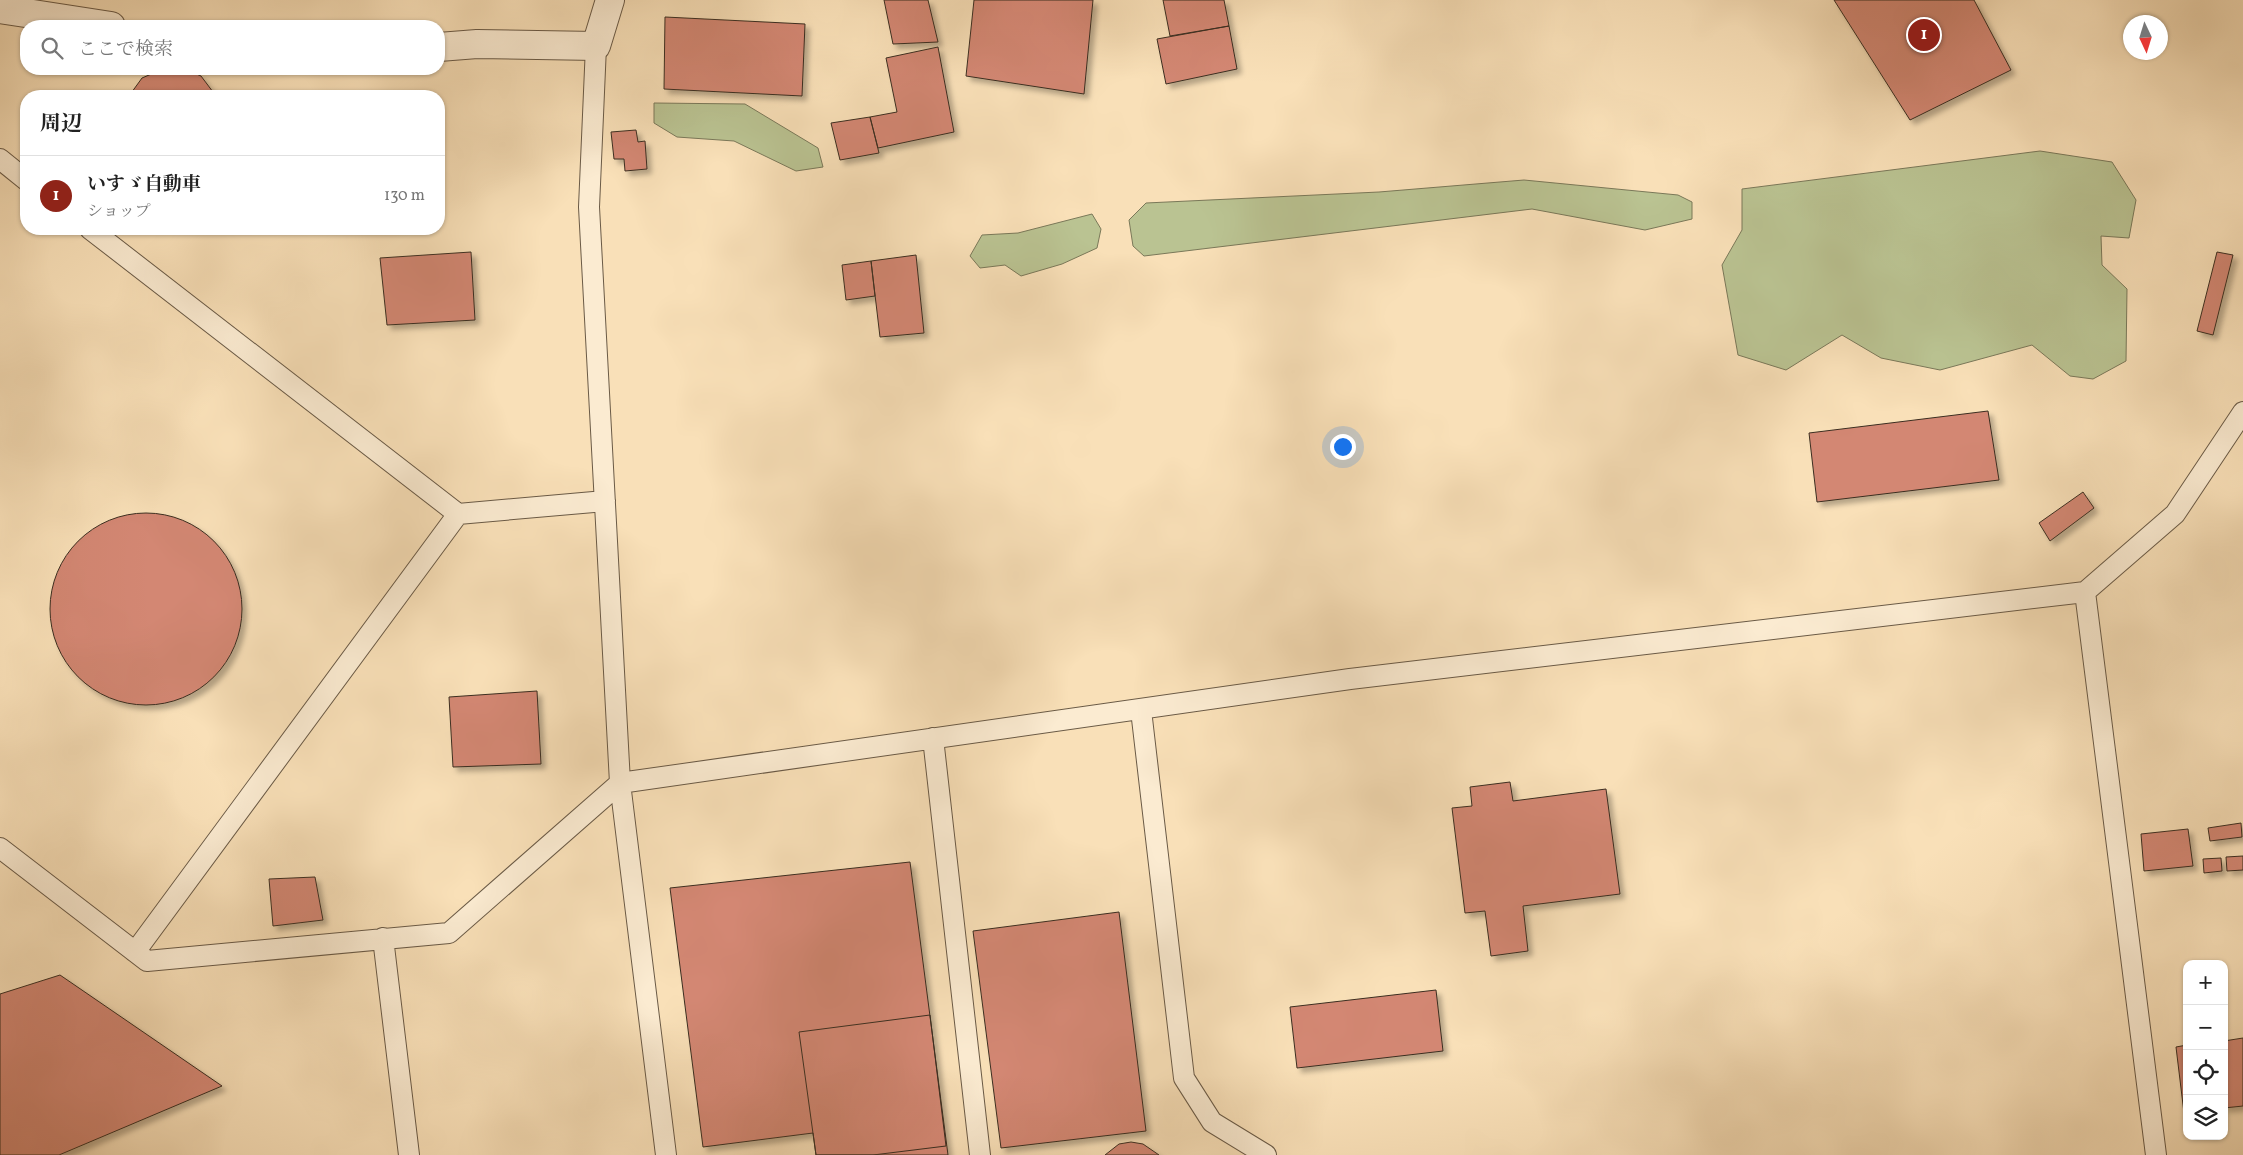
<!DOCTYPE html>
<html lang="ja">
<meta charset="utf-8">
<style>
body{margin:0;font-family:Vollkorn,"Noto Serif JP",serif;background:#f2f2f2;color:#222}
.controls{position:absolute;right:15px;bottom:15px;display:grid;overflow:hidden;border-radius:10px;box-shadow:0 1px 4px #0004}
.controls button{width:45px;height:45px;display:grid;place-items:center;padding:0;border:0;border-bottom:1px solid #e0e0e0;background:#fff;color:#222;font:25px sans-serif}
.compass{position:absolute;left:2123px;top:15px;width:45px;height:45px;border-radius:50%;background:#fff;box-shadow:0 1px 4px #0004;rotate:176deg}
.you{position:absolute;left:1342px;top:446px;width:18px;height:18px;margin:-12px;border:4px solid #fff;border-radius:50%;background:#1a73e8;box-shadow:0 0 0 8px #1a73e833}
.badge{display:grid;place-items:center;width:32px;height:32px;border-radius:50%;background:#8f2418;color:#fff;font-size:16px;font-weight:700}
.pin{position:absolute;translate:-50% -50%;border:2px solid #fff;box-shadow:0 1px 5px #0006}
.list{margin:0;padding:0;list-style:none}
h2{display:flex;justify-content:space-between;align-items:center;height:65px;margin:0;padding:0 20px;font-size:21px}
h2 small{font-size:16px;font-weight:400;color:#767676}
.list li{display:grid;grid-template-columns:32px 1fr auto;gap:15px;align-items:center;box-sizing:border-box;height:80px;padding:0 20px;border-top:1px solid #e0e0e0}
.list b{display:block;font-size:19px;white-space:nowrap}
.list p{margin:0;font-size:16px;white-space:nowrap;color:#767676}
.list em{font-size:16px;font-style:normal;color:#767676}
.icon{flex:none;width:28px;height:28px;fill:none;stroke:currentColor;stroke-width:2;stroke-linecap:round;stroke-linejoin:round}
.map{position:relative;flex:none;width:2243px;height:1155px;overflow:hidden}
.search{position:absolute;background:#fff;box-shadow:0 1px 4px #0004;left:20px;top:20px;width:425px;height:55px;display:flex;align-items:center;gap:12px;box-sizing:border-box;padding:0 18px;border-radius:20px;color:#767676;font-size:19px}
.panel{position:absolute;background:#fff;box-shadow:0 1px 4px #0004;left:20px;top:90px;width:425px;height:145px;border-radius:20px}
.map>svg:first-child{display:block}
</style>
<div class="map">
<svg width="2243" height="1155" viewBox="0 0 2243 1155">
<defs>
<filter id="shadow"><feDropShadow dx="4.5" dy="4.5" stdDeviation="2.5" flood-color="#0004"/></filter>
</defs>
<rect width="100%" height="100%" fill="#f9e0b8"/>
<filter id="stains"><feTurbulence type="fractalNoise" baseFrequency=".004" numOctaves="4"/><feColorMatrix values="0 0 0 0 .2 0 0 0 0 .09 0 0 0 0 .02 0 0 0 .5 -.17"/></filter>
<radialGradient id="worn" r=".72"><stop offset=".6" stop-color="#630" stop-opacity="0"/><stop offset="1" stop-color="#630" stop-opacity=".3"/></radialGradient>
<path fill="#bac392" stroke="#7a7859" d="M654 103 745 104 818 148 823 167 796 171 734 141 677 137 654 123Z
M2040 151 2112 162 2136 200 2129 238 2101 236 2102 265 2127 289 2126 361 2093 379 2070 376 2032 345 1940 370 1881 358 1842 335 1786 370 1738 355 1722 265 1742 230V189Z
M1524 180 1678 195 1692 202V219L1645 230 1532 209 1144 256 1133 246 1129 220 1146 203 1379 192Z
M1092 214 1101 229 1097 248 1062 264 1021 276 1005 265 980 268 970 256 982 235 1018 233Z"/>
<path fill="#d38773" stroke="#3b2e20" filter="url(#shadow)" d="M884 0H928L938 42 893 44Z
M974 0H1093L1084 94 966 76Z
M1163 0H1224L1229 26 1170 36Z
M1834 0H1974L2011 70 1910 120Z
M665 17 805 24 802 96 664 89Z
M1229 26 1237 69 1166 84 1157 39Z
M938 47 954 132 878 148 870 117 897 112 886 58Z
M163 69 187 70 201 76 216 96H129L142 78Z
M870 117 879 153 840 160 831 123Z
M636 130 638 142 645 141 647 169 625 171 624 159H614L611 132Z
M471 252 475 320 387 325 380 258Z
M2217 252 2233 255 2213 335 2197 331Z
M916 255 924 333 880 337 871 261Z
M871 261 875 296 846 300 842 265Z
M1988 411 1999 480 1817 502 1809 433Z
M2083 492 2094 508 2050 541 2039 523Z
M50 609a96 96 0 1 1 192 0a96 96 0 1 1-192 0Z
M537 691 541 764 453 767 449 697Z
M1510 782 1513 801 1606 789 1620 894 1523 906 1528 951 1491 956 1485 911 1465 913 1452 808 1472 806 1470 787Z
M2241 823 2242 837 2210 841 2208 828Z
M2188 829 2193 866 2144 871 2141 834Z
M2243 856V870L2227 871 2226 857Z
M2221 858 2222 871 2204 873 2203 859Z
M910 862 948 1155H816L813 1133 703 1147 670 888Z
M315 877 323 920 273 926 269 879Z
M1119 912 1146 1131 1001 1148 973 931Z
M60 975 222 1086 59 1155H0V994Z
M1436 990 1443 1051 1297 1068 1290 1007Z
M930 1015 946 1146 873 1155H816L799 1032Z
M2243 1038V1106L2224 1108V1041Z
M2187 1045V1112L2184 1113 2176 1047Z
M1131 1142 1143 1144 1159 1155H1105L1119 1144Z"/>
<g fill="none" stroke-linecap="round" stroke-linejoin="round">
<defs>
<path id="lane" d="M596 46 589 207 620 783 666 1155
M0 159 26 180
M90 229 458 514 605 501
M2085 592 2156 1155
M1141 710 1184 1078 1212 1122 1266 1155
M933 738 980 1155
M0 848 147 961 449 933 620 783 1350 679 2085 592 2175 514 2243 412
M383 938 409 1155
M135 952 458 514"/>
<path id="street" d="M0 9 111 26
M439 47 477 44 596 46 610 0"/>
</defs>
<use href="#lane" stroke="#6a5a46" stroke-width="22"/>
<use href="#street" stroke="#6a5a46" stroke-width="30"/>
<use href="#lane" stroke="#fbebd1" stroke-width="20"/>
<use href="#street" stroke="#fbebd1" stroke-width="28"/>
</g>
<rect width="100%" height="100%" filter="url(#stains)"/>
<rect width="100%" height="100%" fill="url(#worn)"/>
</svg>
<div class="controls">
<button>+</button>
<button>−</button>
<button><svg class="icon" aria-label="locate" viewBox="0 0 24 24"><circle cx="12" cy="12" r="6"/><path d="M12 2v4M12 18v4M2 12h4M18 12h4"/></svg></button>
<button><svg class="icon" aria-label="layers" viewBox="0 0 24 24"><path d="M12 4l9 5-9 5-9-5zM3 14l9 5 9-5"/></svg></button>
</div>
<svg class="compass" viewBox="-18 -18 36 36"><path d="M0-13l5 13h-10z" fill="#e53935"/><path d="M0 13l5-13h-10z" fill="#767676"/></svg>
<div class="you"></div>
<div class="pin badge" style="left:1924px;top:35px">1</div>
<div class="search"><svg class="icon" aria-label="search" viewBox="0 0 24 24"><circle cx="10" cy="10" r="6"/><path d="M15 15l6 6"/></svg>ここで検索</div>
<section class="panel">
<h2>周辺<small></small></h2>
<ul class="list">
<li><span class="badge">1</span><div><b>いすゞ自動車</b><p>ショップ</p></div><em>130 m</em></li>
</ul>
</section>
</div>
